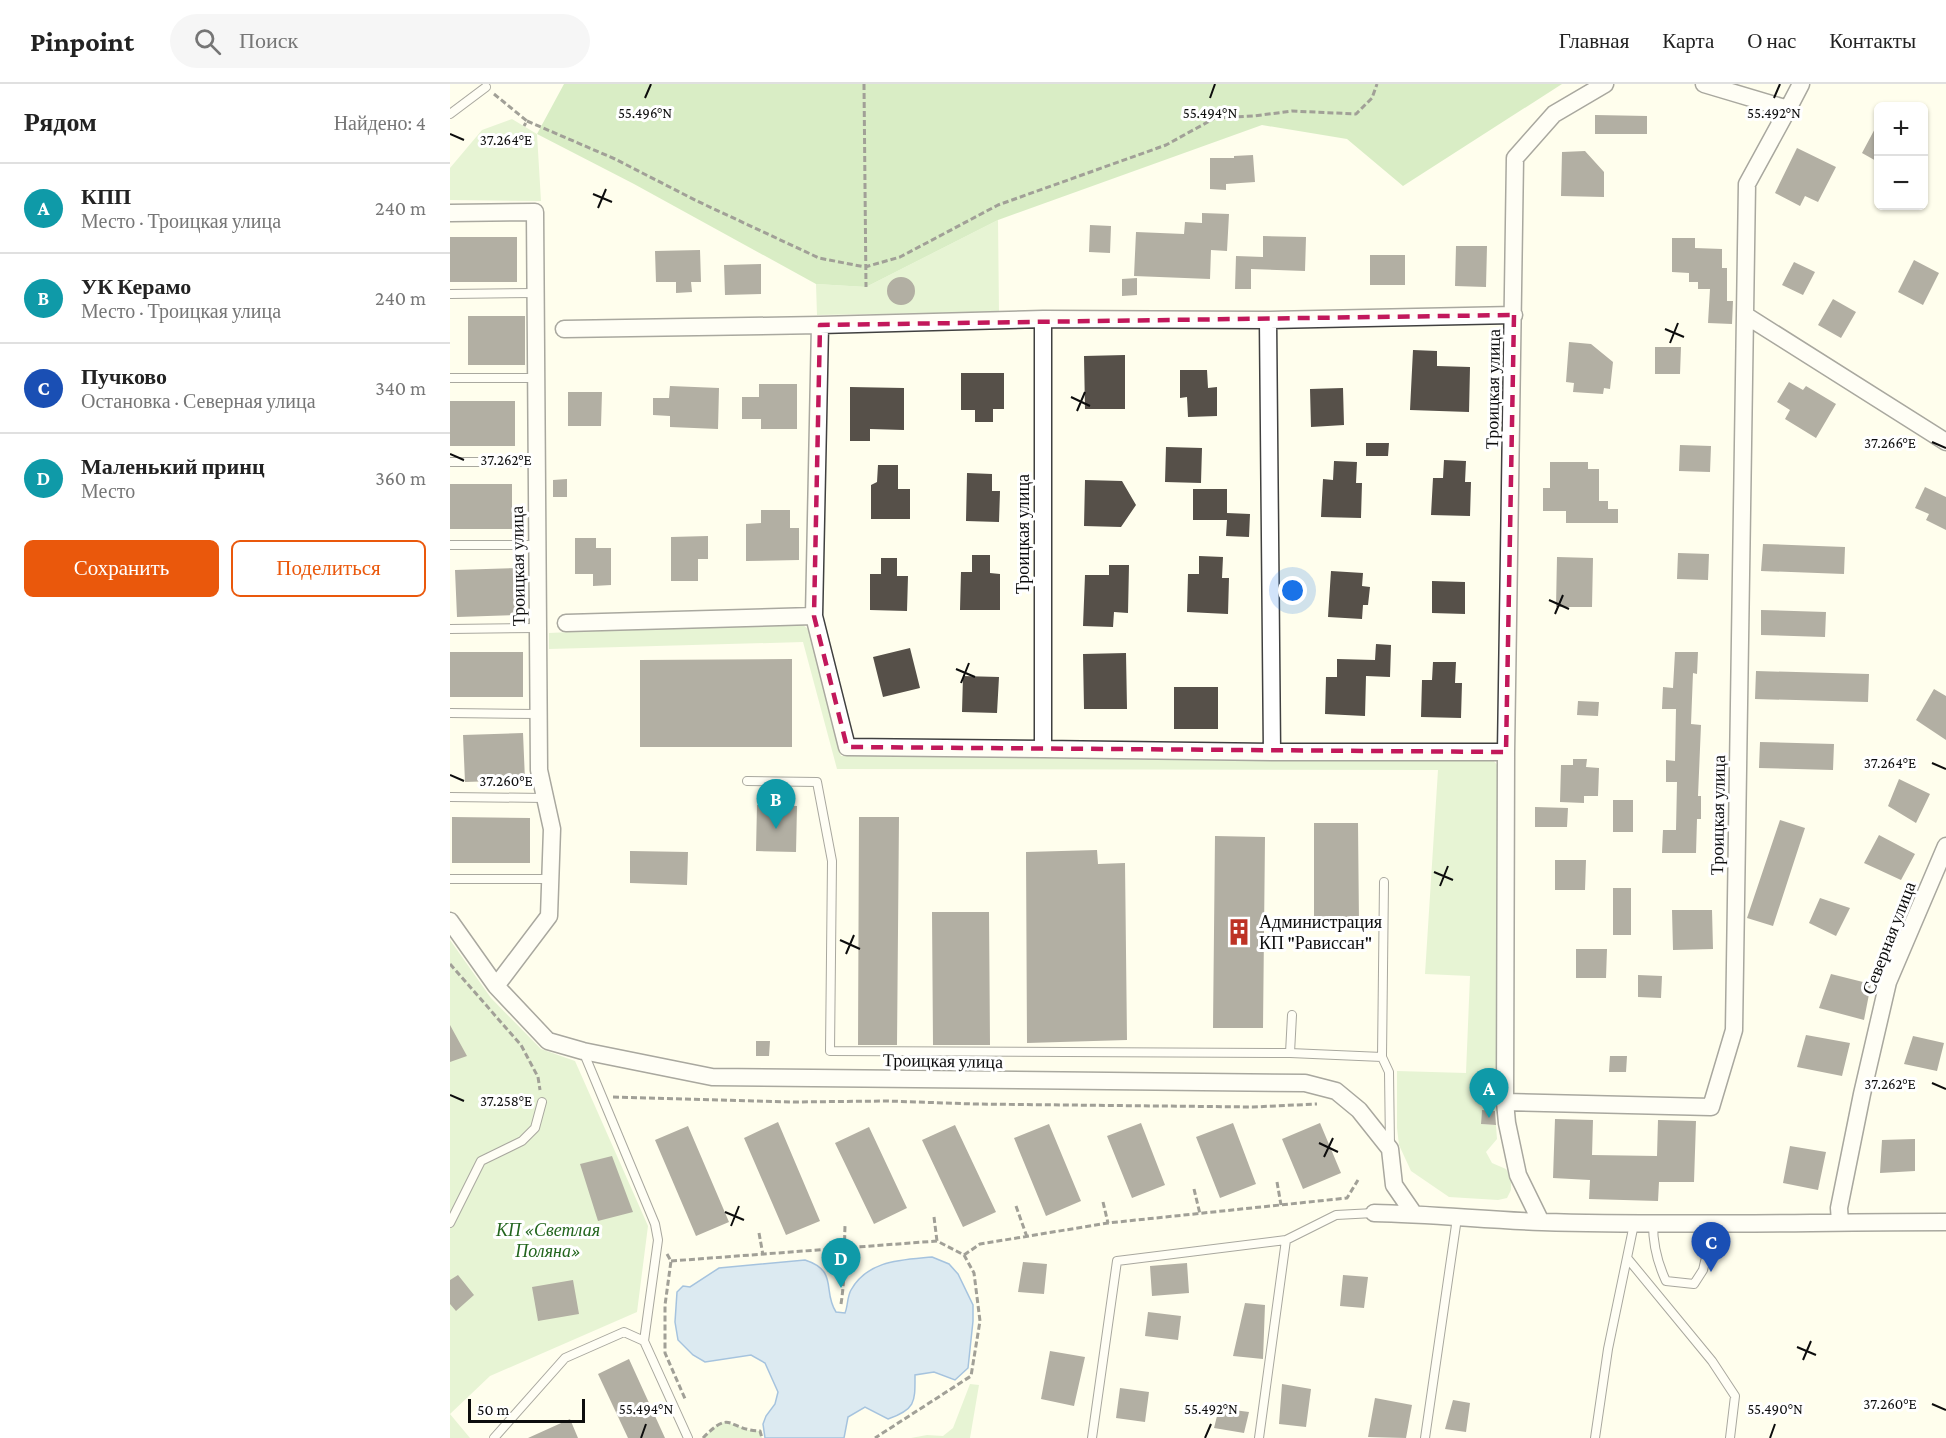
<!DOCTYPE html>
<html lang="ru">
<meta charset="utf-8">
<style>
body{margin:0;font-family:"Crimson Pro",serif;background:#f6f6f6;color:#222}
.controls{position:absolute;right:18px;top:18px;display:grid;overflow:hidden;border-radius:9px;box-shadow:0 2px 4px #0004}
.controls button{width:54px;height:54px;display:grid;place-items:center;padding:0;border:0;border-bottom:2px solid #e0e0e0;background:#fff;color:#222;font:30px sans-serif}
.scale{position:absolute;left:18px;bottom:15px;width:117px;box-sizing:border-box;padding-left:6px;border:3px solid #0d0d0d;border-top:0;font-size:16px;line-height:21px;white-space:nowrap;color:#0d0d0d;-webkit-text-stroke:4px #fff;paint-order:stroke}
.you{position:absolute;left:843px;top:507px;width:21px;height:21px;margin:-15px;border:4px solid #fff;border-radius:50%;background:#1a73e8;box-shadow:0 0 0 9px #1a73e833}
.badge{display:grid;place-items:center;width:39px;height:39px;border-radius:50%;background:#ea580c;color:#fff;font-size:20px;font-weight:700}
.pin{position:absolute;translate:-50% -50px;filter:drop-shadow(0 2px 3px #0008)}
.pin::after{content:'';position:absolute;top:32px;width:21px;height:18px;background:inherit;clip-path:polygon(0 0,100% 0,50% 100%)}
.list{margin:0;padding:0;list-style:none}
h2{display:flex;justify-content:space-between;align-items:center;height:78px;margin:0;padding:0 24px;font-size:26px}
h2 small{font-size:20px;font-weight:400;color:#767676}
.list li{display:grid;grid-template-columns:39px 1fr auto;gap:18px;align-items:center;box-sizing:border-box;height:90px;padding:0 24px;border-top:2px solid #e0e0e0}
.list b{display:block;font-size:22px;white-space:nowrap}
.list p{margin:0;font-size:20px;white-space:nowrap;color:#767676}
.list em{font-size:20px;font-style:normal;color:#767676}
.actions{display:flex;gap:12px;padding:18px 24px}
.actions a{flex:1;padding:14px 0;border:2px solid #ea580c;border-radius:9px;text-align:center;font-size:21px;color:#ea580c}
.actions .main{background:#ea580c;color:#fff}
.icon{flex:none;width:33px;height:33px;fill:none;stroke:currentColor;stroke-width:2;stroke-linecap:round;stroke-linejoin:round}
.map{position:relative;flex:none;width:1496px;height:1354px;overflow:hidden}
header{display:flex;align-items:center;gap:36px;box-sizing:border-box;height:84px;padding:0 30px;background:#fff;border-bottom:2px solid #e0e0e0}
header strong{font-size:28px}
nav{display:flex;gap:33px;margin-inline-start:auto;font-size:21px}
.search{width:420px;height:54px;background:#f6f6f6;display:flex;align-items:center;gap:15px;box-sizing:border-box;padding:0 21px;border-radius:33px;color:#767676;font-size:22px}
main{display:flex}
aside{flex:1;background:#fff}
.map>svg:first-child{display:block}
</style>
<header>
<strong>Pinpoint</strong>
<div class="search"><svg class="icon" aria-label="search" viewBox="0 0 24 24"><circle cx="10" cy="10" r="6"/><path d="M15 15l6 6"/></svg>Поиск</div>
<nav><a>Главная</a><a>Карта</a><a>О нас</a><a>Контакты</a></nav>
</header>
<main>
<aside>
<h2>Рядом<small>Найдено: 4</small></h2>
<ul class="list">
<li><span class="badge" style="background:#0f9aa8">A</span><div><b>КПП</b><p>Место · Троицкая улица</p></div><em>240 m</em></li>
<li><span class="badge" style="background:#0f9aa8">B</span><div><b>УК Керамо</b><p>Место · Троицкая улица</p></div><em>240 m</em></li>
<li><span class="badge" style="background:#1a4fb4">C</span><div><b>Пучково</b><p>Остановка · Северная улица</p></div><em>340 m</em></li>
<li><span class="badge" style="background:#0f9aa8">D</span><div><b>Маленький принц</b><p>Место</p></div><em>360 m</em></li>
</ul>
<div class="actions"><a class="main">Сохранить</a><a>Поделиться</a></div>
</aside>
<div class="map">
<svg width="1496" height="1354" viewBox="0 0 1496 1354">
<rect width="100%" height="100%" fill="#fffeed"/>
<path fill="#cae9b7" d="M62 35 87 50 91 117 0 116V84L32 46Z
M548 136 549 228 367 231 366 200 416 203Z
M348 537 362 548 391 672 1042 675 1049 683 1047 1027 1032 1026 1031 1040 1046 1041 1047 1055 1036 1068 1042 1079 1056 1085 1061 1094V1106L1057 1114 1048 1116 999 1113 961 1087 949 1061 947 1044V987L1016 989 1020 892 975 890 988 686 387 685 353 558 99 565V549Z
M0 856 41 914 91 965 125 977 198 1142 187 1228 40 1292 0 1330 20 1354H0Z
M520 1300 529 1301 520 1354H461L477 1351 493 1352 503 1344Z
M277 1338 298 1346 310 1347 312 1354H253L269 1339Z"/>
<path fill="#abda96" d="M114 0H1112L953 102 897 55 812 41 548 136 416 203 366 200 184 100 87 50Z"/>
<path fill="#b2d3f6" stroke="#397dcd" stroke-width="1.5" d="M482 1173 499 1180 508 1190 523 1221V1237L518 1284 505 1296 484 1288 465 1291C465 1318 466 1325 438 1335L415 1323 398 1333 394 1354H315L313 1340 316 1332 325 1320 328 1308 315 1279 301 1271 255 1278 243 1271 228 1256 225 1238 227 1208 233 1202 240 1203 269 1184 355 1176C389 1187 372 1207 386 1228L395 1229C398 1222 397 1213 401 1206 418 1176 451 1176 482 1173Z"/>
<path fill="#565049" d="M1145 31 1197 32V50H1145Z
M1428 39V78L1412 69Z
M1347 64 1386 83 1368 118 1355 112 1350 122 1325 109Z
M1135 67 1154 88V113L1111 112 1112 68Z
M803 71 805 98 776 100V106L760 105V74H784V72Z
M752 129 779 130 777 167 761 166 760 195 684 192 686 148 734 150 735 138 752 139Z
M640 141 661 142 660 169 639 168Z
M813 152 856 153 855 187 801 185V205H785L786 172 813 173Z
M0 153H67V198H0Z
M1222 154H1245V164L1272 165V184H1277V217H1283L1282 240 1258 239 1260 205H1248V198H1239V189L1222 188Z
M1006 162H1037L1036 203 1005 202Z
M250 166 251 198H241L242 208 226 209V198H206L205 167Z
M920 171H955V201H920Z
M1464 176 1489 189 1473 221 1448 208Z
M1344 178 1365 188 1353 211 1332 201Z
M311 180V210L275 211 274 181Z
M437 207a14 14 0 1 1 28 0a14 14 0 1 1-28 0Z
M687 194V211L672 212V195Z
M1383 215 1406 228 1391 254 1368 241Z
M18 232H75V281H18Z
M1119 258 1141 260 1163 278 1160 305 1154 304 1153 310 1123 308 1124 299 1116 298Z
M1205 263H1231L1230 290H1205Z
M963 266 987 267V282L1020 283 1019 328 960 326Z
M675 271V325H635L634 272Z
M730 286H757L758 304 767 303V332L738 333 737 313 730 314Z
M511 289H554V325H543V338H525V326H511Z
M1339 298 1353 306 1356 302 1386 320 1366 354 1335 335 1340 326 1327 318Z
M309 300H347V345H311V335H292V313H309Z
M220 302 269 304 268 345 220 343V332L203 331V314H219Z
M400 303 454 304V346L420 345V357H400Z
M893 304 894 341 861 343 860 305Z
M118 308H152L151 342H118Z
M0 317H65V362H0Z
M916 359H939L938 372H916Z
M1230 361 1261 362 1260 388 1229 387Z
M716 363 752 364 751 399 715 398Z
M994 376 1016 377 1015 398H1021L1020 432 981 431 983 394H993Z
M884 377 907 378 906 399H912L911 434 871 433 873 395 883 396Z
M1100 378H1138V385H1149V417H1158V425H1168V439H1116V427H1093V404H1100Z
M428 381H448V405H460V435H421V401L427 398Z
M517 389 542 390V407H550L549 438 516 437Z
M117 395V413H103V396Z
M635 396 672 397 686 421 671 443 634 442Z
M0 400H62V445H0Z
M1475 403 1496 413V446L1476 436 1479 430 1465 424Z
M743 405H777V429L800 430 799 453 776 452 777 436H743Z
M311 426H340V444H349V476L296 477V440L311 439Z
M258 452V475H248V497H221V453Z
M125 454H146V464H161V501L143 502V490H125Z
M1313 460 1395 463 1394 490 1311 487Z
M1228 469 1259 470 1258 496 1227 495Z
M522 471H540V489L550 490V526H510L511 488H522Z
M749 472 773 473 772 494H779L778 530 737 528 738 490H749Z
M1107 473 1143 474 1142 523H1106Z
M431 474H447V492H458L457 527 420 526V490H431Z
M659 481H679L678 529 664 528 663 543 633 542 635 491H659Z
M66 484 68 531 7 533 5 486Z
M881 487 913 489 912 502 920 503 918 521H913L912 535 878 533Z
M982 497 1015 498V530L982 529Z
M1311 526 1376 528 1375 553 1311 551Z
M926 560 941 561 940 593 916 592 915 632 875 630 876 593H887V575L925 576Z
M460 564 470 604 433 613 423 573Z
M0 568H73V613H0Z
M1225 568H1248L1247 590 1243 589 1241 640 1251 641 1248 712H1251V735H1247L1246 769H1212L1213 746H1226L1227 698H1216V676L1225 677 1226 625H1212L1213 603 1223 604Z
M676 569 677 625H634L633 570Z
M342 575V663H190V576Z
M983 578H1006L1005 599H1012L1011 634 971 633 972 596H982Z
M1306 587 1419 590 1418 618 1305 615Z
M513 592 549 593 547 629 512 628Z
M724 603H768V645H724Z
M1484 605 1496 612V656L1466 636Z
M1128 617 1149 618 1148 632 1127 631Z
M73 649 75 696 15 698 13 651Z
M1310 658 1384 660 1383 686 1309 684Z
M1123 675H1137L1136 683 1149 684 1148 712H1134V719L1110 718 1111 681H1123Z
M1449 695 1480 710 1466 739 1438 722Z
M1163 716H1183V748H1163Z
M307 721 347 722 346 768 306 767Z
M1085 723 1118 724 1117 743H1085Z
M2 733 80 734V779H2Z
M409 733H449L447 961H408Z
M1330 736 1355 744 1323 842 1297 834Z
M864 739H908L909 840H864Z
M1429 751 1465 770 1451 796 1414 779Z
M765 752 815 753 813 944H763Z
M647 766 648 780 675 779 677 956 577 959 576 768Z
M180 767 238 768 237 801 180 799Z
M1105 776H1136L1135 806H1105Z
M1163 804H1181V851H1163Z
M1370 814 1400 824 1386 852 1359 839Z
M1222 826H1262L1263 865 1223 866Z
M482 828H539L540 961H483Z
M1126 865H1157L1156 894H1126Z
M1381 890 1421 900 1414 936 1369 924Z
M1188 891 1212 892 1211 914 1188 913Z
M0 941 17 972 0 978Z
M1356 951 1400 959 1392 992 1347 983Z
M1463 952 1494 959 1487 987 1454 980Z
M306 957H320L319 972H306Z
M1160 972H1177L1176 988H1159Z
M1032 1026 1045 1027 1046 1041 1031 1040Z
M1105 1035 1143 1036 1142 1071 1207 1072 1208 1036 1246 1037 1244 1098H1209L1208 1117 1139 1115 1140 1096 1103 1094Z
M328 1038 370 1137 336 1151 294 1054Z
M691 1039 715 1101 682 1114 657 1052Z
M783 1039 806 1100 770 1114 746 1053Z
M870 1039 891 1089 853 1105 832 1055Z
M599 1040 631 1117 596 1132 564 1054Z
M505 1041 546 1128 513 1143 472 1056Z
M238 1042 279 1138 246 1152 205 1056Z
M419 1043 457 1124 424 1140 385 1059Z
M1465 1055V1087L1430 1089 1432 1056Z
M1340 1062 1376 1068 1368 1106 1333 1099Z
M162 1072 183 1128 148 1137 130 1080Z
M573 1178 597 1180 594 1210 568 1208Z
M737 1179 739 1209 702 1212 700 1182Z
M8 1191 24 1211 6 1227 0 1220V1196Z
M893 1191 918 1193 914 1224 890 1222Z
M123 1196 129 1230 88 1237 82 1203Z
M795 1219 815 1221 813 1275 783 1272Z
M698 1228 731 1232 728 1256 695 1252Z
M600 1267 635 1273 624 1322 591 1315Z
M179 1275 215 1354H178L148 1290Z
M832 1300 861 1305 856 1343 829 1340Z
M670 1304 699 1308 695 1338 666 1334Z
M925 1314 962 1321 956 1354 918 1353Z
M1003 1316 1020 1319 1016 1348 995 1345Z
M769 1324 799 1328 794 1349 764 1344Z
M120 1335 128 1354H78Z"/>
<g fill="none" stroke-linecap="round" stroke-linejoin="round">
<defs>
<path id="service" d="M0 30 36 3
M0 210 85 209
M0 294H86
M0 378H86
M0 461H87
M0 545 88 544
M0 629 89 630
M297 697 367 698 382 777 380 967 840 969 842 931
M0 713 95 714
M0 795H100
M133 967 205 1140 208 1156 194 1257
M840 969 932 973 939 988 940 1062
M932 973 934 798
M0 1139 31 1077 72 1057 85 1044 92 1018
M1203 1140C1203 1161 1207 1178 1216 1197L1244 1200 1253 1186 1264 1140
M1178 1175 1262 1277 1285 1312 1280 1354
M44 1354 115 1274 174 1248 194 1257 238 1354
M642 1354 667 1177 836 1156 886 1131 924 1129
M809 1354 836 1156
M975 1354 1007 1134
M1145 1354 1158 1265 1184 1140"/>
<path id="minor" d="M1155 0 1104 30 1065 74 1056 668 1055 1018 1261 1023 1284 946 1297 100 1338 25 1254 0
M1338 25 1351 0
M0 129 85 128 89 686 102 745 99 832 46 902 0 837
M1295 231 1496 358
M370 241 364 532 397 663 593 665V235
M114 245 370 241 593 235 818 236 1064 231
M116 539 364 532
M593 665 822 668 818 236
M822 668H1056
M46 902 98 957 133 967 262 993 855 999 886 1007 909 1026 940 1065 944 1101 964 1130
M1055 1018 1057 1039 1068 1091 1091 1138
M924 1129C980 1130 1036 1136 1092 1138 1227 1142 1361 1138 1496 1138
M1390 1138 1389 1124 1412 1010 1438 898 1496 762"/>
</defs>
<use href="#service" stroke="#404040" stroke-width="10"/>
<use href="#minor" stroke="#404040" stroke-width="19"/>
<path stroke="#2f2f2f" stroke-width="3" stroke-dasharray="6 3" stroke-linecap="butt" d="M414 0 416 203
M44 10 77 37 74 42
M77 37 165 75 247 117 369 174 415 183 450 173 548 121 716 61 765 34 804 32 842 27 906 30 922 14 927 0
M0 880 71 961 88 993 90 1006
M163 1013 343 1018 438 1017 524 1020 803 1023 867 1020
M827 1098 831 1121
M744 1105 750 1130
M653 1118 658 1139
M566 1122 577 1153
M484 1133 487 1157
M309 1149 313 1171
M217 1170 221 1177 215 1221V1269L236 1317
M514 1171 530 1160 658 1139 897 1114 908 1096
M221 1177 487 1157 514 1171 524 1189 530 1237 521 1292 425 1354
M391 1220C395 1195 394 1168 395 1142
M253 1354C282 1324 277 1346 310 1347L312 1354"/>
<use href="#service" stroke="#fff" stroke-width="8"/>
<use href="#minor" stroke="#fff" stroke-width="16"/>
</g>
<path d="M0 0H1496V1354H0ZM1064 231 1056 668 397 663 364 532 370 241Z" fill="#fffeed" fill-opacity=".55" fill-rule="evenodd"/>
<path fill="none" stroke="#c2185b" stroke-width="4.5" stroke-dasharray="12 8" stroke-linejoin="round" d="M1064 231 1056 668 397 663 364 532 370 241Z"/>
<path fill="none" stroke="#0d0d0d" stroke-width="2" d="M195 14 201 0M760 14 765 0M1324 14 1330 0M0 50 14 56M143 110 162 118M148 124 156 105M1215 245 1234 253M1220 259 1228 239M621 313 640 322M627 327 635 308M1482 358 1496 364M0 370 14 376M1099 516 1119 525M1105 530 1113 511M506 585 525 593M511 599 519 579M1482 679 1496 685M0 691 14 697M984 788 1003 796M990 802 998 782M390 856 410 865M396 870 404 851M1482 999 1496 1005M0 1011 14 1017M869 1059 888 1068M874 1073 883 1054M275 1128 294 1136M281 1142 289 1122M1347 1263 1366 1271M1353 1276 1361 1257M1482 1320 1496 1326M191 1354 196 1340M755 1354 761 1340M1320 1354 1325 1340"/>
<defs>
<symbol id="building-bare" viewBox="-9 -9 18 18"><path d="M-4-6H4V6H1V3H-1V6H-4ZM-2.5-4.3h1.7v1.8h-1.7ZM.8-4.3h1.7v1.8H.8ZM-2.5-1h1.7V.8h-1.7ZM.8-1h1.7V.8H.8Z" fill="#bd3325" stroke="#fff" stroke-width="2.5" paint-order="stroke"/></symbol>
</defs>
<g fill-rule="evenodd">
<use href="#building-bare" x="770" y="829" width="38" height="38"/>
</g>
<g text-anchor="middle" dominant-baseline="central" stroke-width="6" stroke-linejoin="round" paint-order="stroke">
<g font-size="18" fill="#0d0d0d" stroke="#fff">
<text transform="translate(1043 305) rotate(-89)">Троицкая улица</text>
<text transform="translate(573 450) rotate(-90)">Троицкая улица</text>
<text transform="translate(68 482) rotate(-91)">Троицкая улица</text>
<text transform="translate(1268 731) rotate(-89)">Троицкая улица</text>
<text transform="translate(1439 854) rotate(-69)">Северная улица</text>
<text transform="translate(493 977) rotate(1)">Троицкая улица</text>
</g>
<g font-size="18" fill="#0d0d0d" stroke="#fff" text-anchor="start">
<text x="809" y="838">Администрация<tspan x="809" dy="21">КП "Рависсан"</tspan></text>
</g>
<g font-size="18" font-style="italic" fill="#22651d" stroke="#fff">
<text x="98" y="1146">КП «Светлая<tspan x="98" dy="21">Поляна»</tspan></text>
</g>
</g>
<g font-size="15" text-anchor="middle" fill="#0d0d0d" stroke="#fff" stroke-width="6" stroke-linejoin="round" paint-order="stroke">
<text x="195" y="34">55.496°N</text>
<text x="760" y="34">55.494°N</text>
<text x="1324" y="34">55.492°N</text>
<text x="56" y="61">37.264°E</text>
<text x="1440" y="364">37.266°E</text>
<text x="56" y="381">37.262°E</text>
<text x="1440" y="684">37.264°E</text>
<text x="56" y="702">37.260°E</text>
<text x="1440" y="1005">37.262°E</text>
<text x="56" y="1022">37.258°E</text>
<text x="1440" y="1325">37.260°E</text>
<text x="196" y="1330">55.494°N</text>
<text x="761" y="1330">55.492°N</text>
<text x="1325" y="1330">55.490°N</text>
</g>
</svg>
<div class="controls">
<button>+</button>
<button>−</button>
</div>
<div class="scale">50 m</div>
<div class="you"></div>
<div class="pin badge" style="left:1039px;top:1034px;background:#0f9aa8">A</div>
<div class="pin badge" style="left:326px;top:745px;background:#0f9aa8">B</div>
<div class="pin badge" style="left:1261px;top:1188px;background:#1a4fb4">C</div>
<div class="pin badge" style="left:391px;top:1204px;background:#0f9aa8">D</div>
</div>
</main>
